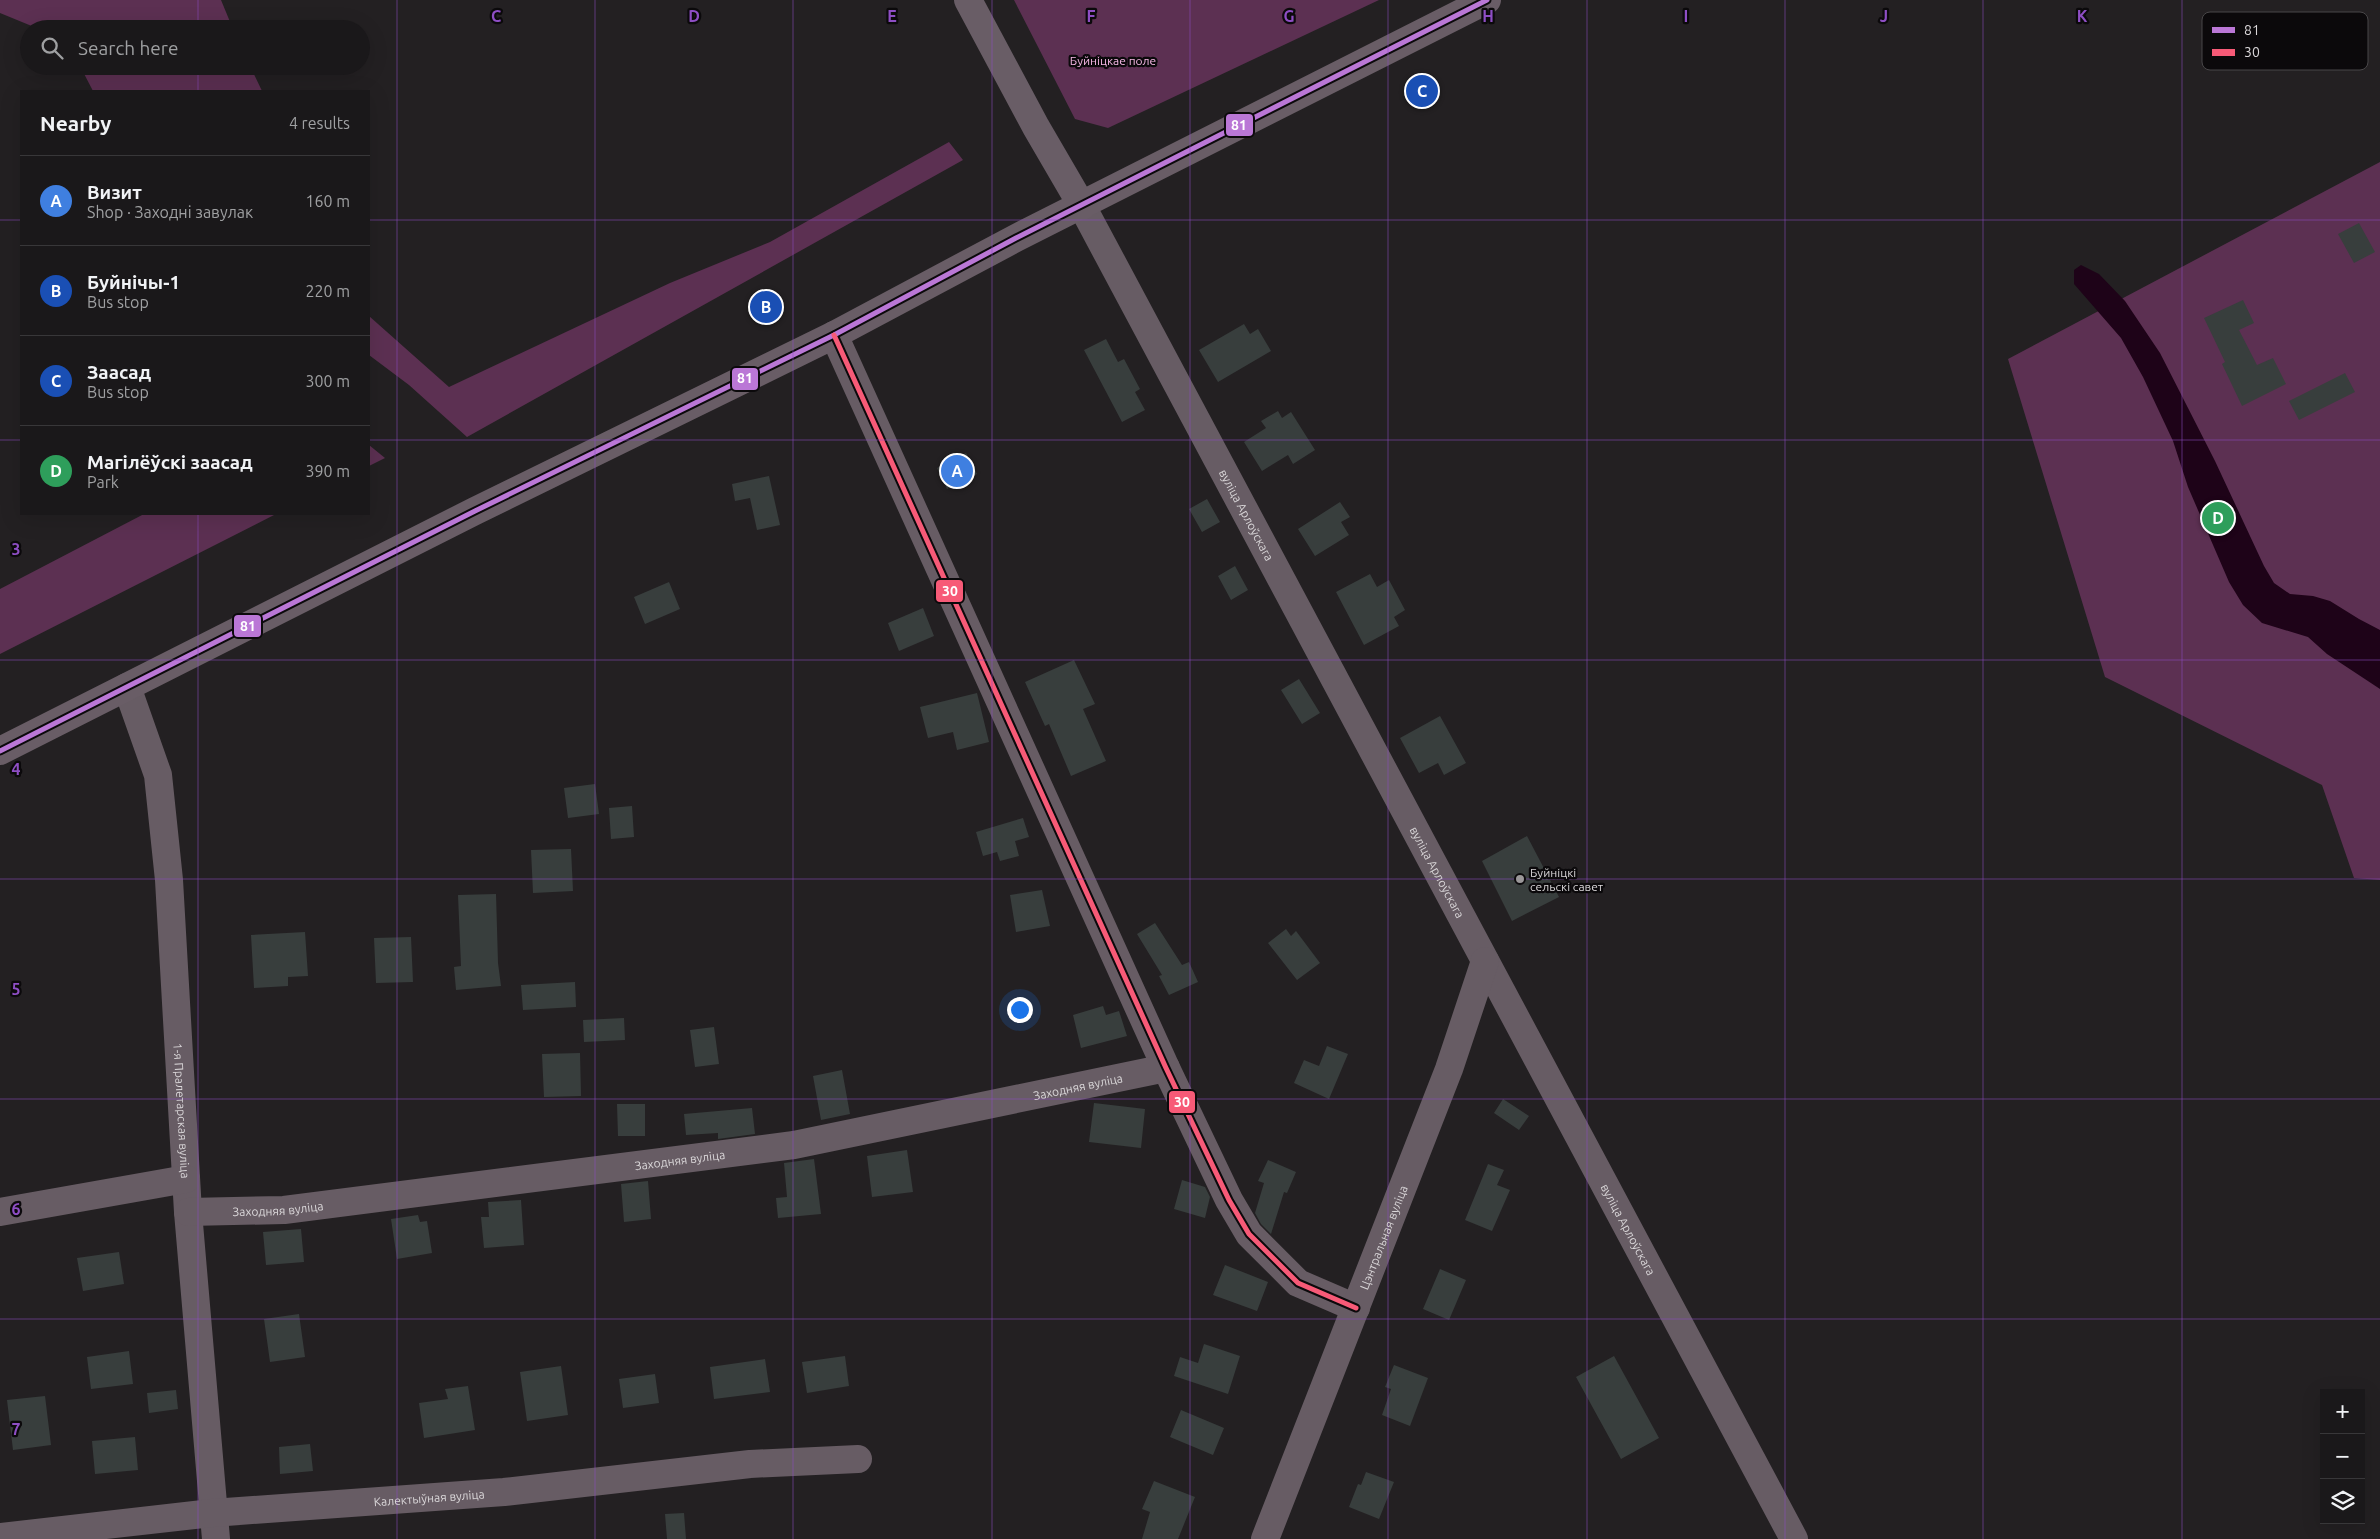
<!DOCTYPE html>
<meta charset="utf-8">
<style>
body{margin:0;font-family:Ubuntu,sans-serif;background:#272527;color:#f1f3f6}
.controls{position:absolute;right:15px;bottom:15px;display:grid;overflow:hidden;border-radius:0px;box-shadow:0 5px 20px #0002}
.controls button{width:45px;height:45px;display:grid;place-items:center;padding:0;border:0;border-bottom:1px solid #383739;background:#1a181a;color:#f1f3f6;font:25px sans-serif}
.you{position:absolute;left:1019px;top:1009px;width:18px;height:18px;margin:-12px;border:4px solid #fff;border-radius:50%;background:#1a73e8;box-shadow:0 0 0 8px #1a73e833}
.badge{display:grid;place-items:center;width:32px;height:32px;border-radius:50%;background:#9a9799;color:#fff;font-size:16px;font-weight:700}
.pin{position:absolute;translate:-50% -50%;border:2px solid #fff;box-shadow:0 1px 5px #0006}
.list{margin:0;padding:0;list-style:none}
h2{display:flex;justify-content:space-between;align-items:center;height:65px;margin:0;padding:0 20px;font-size:21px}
h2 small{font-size:16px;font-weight:400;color:#9fa0a2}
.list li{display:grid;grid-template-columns:32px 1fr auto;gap:15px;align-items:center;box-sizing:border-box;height:90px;padding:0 20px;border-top:1px solid #383739}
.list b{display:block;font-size:19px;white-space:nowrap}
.list p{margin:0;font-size:16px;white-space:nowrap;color:#9fa0a2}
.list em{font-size:16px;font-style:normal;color:#9fa0a2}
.icon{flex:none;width:28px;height:28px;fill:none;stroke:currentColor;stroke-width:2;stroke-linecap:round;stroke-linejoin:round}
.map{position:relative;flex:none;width:2380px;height:1539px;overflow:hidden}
.search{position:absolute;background:#1a181a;box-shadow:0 5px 20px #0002;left:20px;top:20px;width:350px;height:55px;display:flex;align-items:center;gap:12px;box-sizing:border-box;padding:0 18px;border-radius:28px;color:#9fa0a2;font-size:19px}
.panel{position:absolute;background:#1a181a;box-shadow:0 5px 20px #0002;left:20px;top:90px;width:350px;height:425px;border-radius:0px}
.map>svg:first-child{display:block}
</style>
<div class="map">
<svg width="2380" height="1539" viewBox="0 0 2380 1539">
<rect width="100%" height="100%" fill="#232022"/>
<path fill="#5c3052" d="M0 0H221L233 29H39L0 13Z
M1014 0H1379L1108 128 1075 119Z
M80 66H250L262 91H93Z
M949 142 963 160 467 437 409 385 369 355V316L449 387 670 283 770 242Z
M2380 162V880L2354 878 2322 785 2105 677 2008 359Z
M369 445 385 458 369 466Z
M144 514H276L0 654V589Z"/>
<path fill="#1e0318" d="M2081 265 2099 274 2125 301 2160 353 2215 461 2264 566 2274 583 2290 594 2313 596 2330 601 2359 619 2380 630V689L2327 654 2308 637 2262 623 2243 605 2229 582 2188 487 2173 441 2143 377 2121 338 2074 284V270Z"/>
<path fill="#383e3d" d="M2359 223 2375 252 2354 263 2338 234Z
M2243 300 2254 323 2239 330 2257 365 2273 358 2286 384 2242 406 2222 364 2225 362 2204 318Z
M1244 324 1250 334 1258 329 1271 351 1218 382 1199 350Z
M1106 339 1118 362 1124 359 1140 389 1135 392 1145 410 1122 422 1084 350Z
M2345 373 2355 392 2299 420 2289 401Z
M1278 411 1282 418 1291 412 1315 450 1293 464 1288 455 1262 471 1244 442 1266 428 1261 421Z
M966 453 977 474 947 489 937 468Z
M769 476 780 525 757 530 750 498 735 501 732 484Z
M1207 499 1220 522 1202 532 1189 509Z
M1340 502 1350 517 1341 522 1349 535 1315 556 1298 529Z
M1235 566 1248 590 1231 600 1218 576Z
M1370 574 1377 587 1389 580 1405 610 1394 617 1399 626 1364 645 1336 592Z
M669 582 680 609 645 624 634 597Z
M923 608 934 636 899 651 888 623Z
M1074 660 1095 704 1083 709 1106 761 1071 776 1049 724 1045 726 1025 682Z
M1299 679 1320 713 1302 724 1281 690Z
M977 693 989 742 957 750 953 732 928 738 920 707Z
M1440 716 1466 763 1444 775 1438 763 1419 773 1400 738Z
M595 784 599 814 568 818 564 788Z
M632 806 634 837 611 839 609 808Z
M1023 818 1029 837 1015 841 1019 856 1000 861 997 852 983 856 976 832Z
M1527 836 1559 897 1512 921 1482 861Z
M571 849 573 891 533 893 531 850Z
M1042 890 1050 926 1016 932 1010 895Z
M496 894 498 963 501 986 456 990 454 967 461 966 458 895Z
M1155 923 1182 965 1189 962 1198 982 1169 995 1159 976 1162 975 1137 934Z
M1286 929 1291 936 1296 931 1320 963 1297 980 1268 943Z
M305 932 308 976 288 977V986L254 988 251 935Z
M411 937 413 982 376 983 374 938Z
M575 982 576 1007 523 1010 521 985Z
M1103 1006 1106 1015 1119 1011 1127 1036 1081 1048 1073 1015Z
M624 1018 625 1040 584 1042 583 1020Z
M714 1027 719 1064 695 1067 690 1030Z
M1327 1046 1348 1054 1329 1099 1294 1083 1304 1060 1319 1066Z
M580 1053 581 1096 544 1097 542 1054Z
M842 1070 850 1114 821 1120 813 1076Z
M1503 1099 1529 1116 1519 1130 1494 1113Z
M1094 1103 1145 1109 1141 1148 1089 1142Z
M617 1104H645V1136H618Z
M752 1108 755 1134 718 1139V1133L686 1135 684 1114Z
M907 1150 913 1192 872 1197 867 1156Z
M814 1159 821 1214 778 1218 776 1198 787 1197 784 1163Z
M1268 1160 1296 1172 1287 1193 1284 1192 1271 1234 1261 1224 1255 1213 1264 1183 1258 1181Z
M1488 1164 1504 1170 1497 1185 1510 1190 1492 1231 1465 1220Z
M1182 1180 1205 1187 1210 1197 1205 1218 1174 1209Z
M648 1181 651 1219 624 1222 621 1184Z
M521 1200 524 1245 484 1248 481 1217H489L488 1202Z
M418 1215 420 1222 427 1221 432 1253 397 1259 391 1219Z
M301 1229 304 1262 266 1265 263 1232Z
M119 1252 124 1284 83 1291 77 1258Z
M1225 1265 1268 1282 1257 1311 1213 1295Z
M1440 1269 1466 1280 1449 1320 1423 1309Z
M299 1314 305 1357 270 1362 264 1319Z
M1204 1344 1240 1356 1228 1394 1174 1376 1180 1357 1198 1363Z
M129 1351 133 1384 91 1389 87 1357Z
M845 1356 849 1386 807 1393 802 1362Z
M1614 1356 1659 1438 1621 1459 1576 1377Z
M765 1359 770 1392 714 1399 710 1367Z
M1394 1365 1428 1378 1410 1426 1382 1415 1391 1389 1385 1387Z
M561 1366 568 1415 527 1421 520 1372Z
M655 1374 659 1403 623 1408 619 1379Z
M468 1386 475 1430 424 1438 419 1403 448 1399 445 1389Z
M176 1390 178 1409 149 1413 147 1393Z
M45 1396 51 1445 13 1450 7 1400Z
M1181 1410 1224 1428 1213 1455 1170 1437Z
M135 1437 138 1470 95 1474 92 1441Z
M310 1444 313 1471 280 1474 279 1447Z
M1366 1472 1394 1482 1379 1519 1349 1507 1358 1484 1361 1485Z
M1154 1481 1195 1497 1178 1539H1142L1150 1512 1142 1509Z
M684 1513 686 1539H667L665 1514Z"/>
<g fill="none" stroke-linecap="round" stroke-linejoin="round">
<g stroke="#675c64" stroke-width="28">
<path id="s1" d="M1082 206 1794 1539"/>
<path d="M834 335 1166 1068 1229 1200 1249 1234 1298 1283 1356 1308"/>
<path id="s2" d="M127 687 158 775 169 880 188 1212 216 1539"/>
<path d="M0 1212 186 1179"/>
<path id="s3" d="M188 1212 284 1210 794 1145 1166 1068"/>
<path id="s4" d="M0 1537 212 1513 504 1492 750 1464 858 1459"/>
<path id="s5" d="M1265 1539 1449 1069 1485 961"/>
</g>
<path stroke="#695d66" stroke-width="28" d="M968 0 1036 127 1082 206
M0 751 475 511 834 335 1016 238 1487 0"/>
<defs>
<path id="bus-1" d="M0 751 475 511 834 335 1016 238 1487 0"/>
<path id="bus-2" d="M834 335 1166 1068 1229 1200 1249 1234 1298 1283 1356 1308"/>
</defs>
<use href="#bus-1" stroke="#0b090b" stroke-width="9"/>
<use href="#bus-2" stroke="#0b090b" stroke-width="9"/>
<use href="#bus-1" stroke="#ba77d6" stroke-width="5"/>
<use href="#bus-2" stroke="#f75a77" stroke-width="5"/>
</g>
<path fill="none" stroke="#8e4ec4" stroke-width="1" stroke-opacity="0.55" d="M198 0V29M397 0V1539M595 0V1539M793 0V1539M992 0V1539M1190 0V1539M1388 0V1539M1587 0V1539M1785 0V1539M1983 0V1539M2182 0V1539M198 66V91M0 220H21M369 220H2380M0 440H21M369 440H2380M198 514V1539M0 660H2380M0 879H2380M0 1099H2380M0 1319H2380"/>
<circle fill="#9a9799" stroke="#0b090b" stroke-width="2" cx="1520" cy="879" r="5"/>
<g text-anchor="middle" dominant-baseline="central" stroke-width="4.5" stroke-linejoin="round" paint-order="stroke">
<g font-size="12" fill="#f7b8e6" stroke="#0b090b">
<text x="1113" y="60">Буйніцкае поле</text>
</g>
<g font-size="12" fill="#dad7d9" stroke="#0b090b">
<text stroke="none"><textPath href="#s1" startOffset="350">вуліца Арлоўскага</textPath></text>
<text stroke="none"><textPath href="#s1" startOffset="755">вуліца Арлоўскага</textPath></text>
<text stroke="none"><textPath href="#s3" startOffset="900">Заходняя вуліца</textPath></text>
<text stroke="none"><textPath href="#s2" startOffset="430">1-я Пралетарская вуліца</textPath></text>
<text stroke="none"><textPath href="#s3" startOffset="495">Заходняя вуліца</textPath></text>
<text stroke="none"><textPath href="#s3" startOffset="90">Заходняя вуліца</textPath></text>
<text stroke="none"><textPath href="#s1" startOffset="1160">вуліца Арлоўскага</textPath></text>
<text stroke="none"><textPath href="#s5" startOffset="324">Цэнтральная вуліца</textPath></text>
<text stroke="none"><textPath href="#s4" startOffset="431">Калектыўная вуліца</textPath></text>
</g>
<g font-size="12" fill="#dad7d9" stroke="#0b090b" text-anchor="start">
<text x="1530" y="872">Буйніцкі<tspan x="1530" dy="14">сельскі савет</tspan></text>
</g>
</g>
<rect x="2202" y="12" width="166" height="58" rx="8" fill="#0b090b" stroke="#494749" stroke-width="1"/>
<rect x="2212" y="27" width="23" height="6" fill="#ba77d6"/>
<rect x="2212" y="49" width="23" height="7" fill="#f75a77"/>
<g font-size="14" fill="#dad7d9">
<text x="2244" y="35">81</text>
<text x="2244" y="57">30</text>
</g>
<g font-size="16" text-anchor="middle" font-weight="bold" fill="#8e4ec4" stroke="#0b090b" stroke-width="4.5" stroke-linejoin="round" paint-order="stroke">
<text x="496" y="22">C</text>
<text x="694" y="22">D</text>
<text x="892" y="22">E</text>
<text x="1091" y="22">F</text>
<text x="1289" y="22">G</text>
<text x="1488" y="22">H</text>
<text x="1686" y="22">I</text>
<text x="1884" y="22">J</text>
<text x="2082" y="22">K</text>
<text x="16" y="555">3</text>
<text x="16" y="775">4</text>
<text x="16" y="995">5</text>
<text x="16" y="1215">6</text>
<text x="16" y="1435">7</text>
</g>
<g stroke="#0b090b" stroke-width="2">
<rect x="1225" y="113" width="29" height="24" rx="5" fill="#ba77d6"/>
<rect x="731" y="367" width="28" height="24" rx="5" fill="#ba77d6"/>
<rect x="935" y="579" width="29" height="24" rx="5" fill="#f75a77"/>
<rect x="233" y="614" width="29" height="24" rx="5" fill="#ba77d6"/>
<rect x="1168" y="1090" width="28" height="24" rx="5" fill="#f75a77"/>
</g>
<g font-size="14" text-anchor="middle" font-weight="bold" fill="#fff">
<text x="1239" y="130">81</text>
<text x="745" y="383">81</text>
<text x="950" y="596">30</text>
<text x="248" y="631">81</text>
<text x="1182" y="1107">30</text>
</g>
</svg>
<div class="controls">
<button>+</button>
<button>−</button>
<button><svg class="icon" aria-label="layers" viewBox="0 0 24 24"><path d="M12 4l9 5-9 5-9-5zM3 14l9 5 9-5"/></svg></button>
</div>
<div class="you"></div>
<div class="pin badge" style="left:957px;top:471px;background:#3f7fe0">A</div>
<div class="pin badge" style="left:766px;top:307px;background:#1a4fb4">B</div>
<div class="pin badge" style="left:1422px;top:91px;background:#1a4fb4">C</div>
<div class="pin badge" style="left:2218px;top:518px;background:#2e9e5b">D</div>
<div class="search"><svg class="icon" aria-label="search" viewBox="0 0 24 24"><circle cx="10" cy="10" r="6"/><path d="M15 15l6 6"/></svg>Search here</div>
<section class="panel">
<h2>Nearby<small>4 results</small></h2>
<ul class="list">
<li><span class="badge" style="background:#3f7fe0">A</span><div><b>Визит</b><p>Shop · Заходні завулак</p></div><em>160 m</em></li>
<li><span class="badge" style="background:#1a4fb4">B</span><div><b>Буйнічы-1</b><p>Bus stop</p></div><em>220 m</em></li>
<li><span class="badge" style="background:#1a4fb4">C</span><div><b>Заасад</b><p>Bus stop</p></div><em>300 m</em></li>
<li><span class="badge" style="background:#2e9e5b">D</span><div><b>Магілёўскі заасад</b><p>Park</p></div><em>390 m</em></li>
</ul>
</section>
</div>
